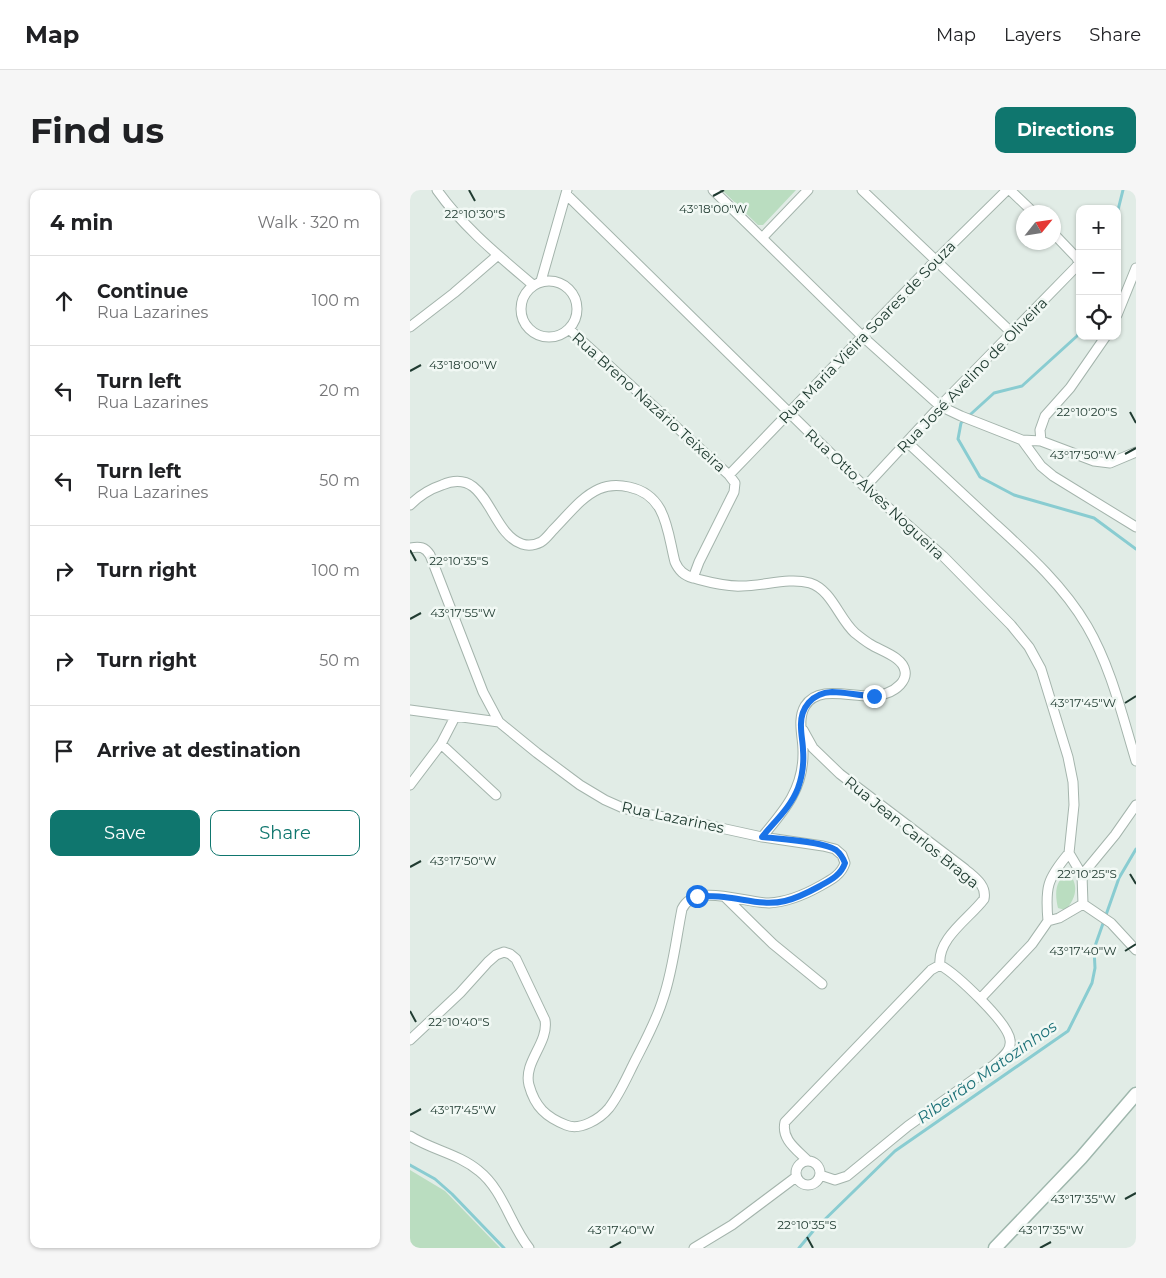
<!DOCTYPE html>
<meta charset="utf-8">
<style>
body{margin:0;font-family:Montserrat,sans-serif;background:#f6f6f6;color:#202124}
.controls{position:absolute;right:15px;top:15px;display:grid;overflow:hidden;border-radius:10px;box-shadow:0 1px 4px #0004}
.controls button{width:45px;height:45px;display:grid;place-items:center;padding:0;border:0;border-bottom:1px solid #e0e0e0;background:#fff;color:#202124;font:25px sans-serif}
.compass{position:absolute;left:606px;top:15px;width:45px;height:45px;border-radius:50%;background:#fff;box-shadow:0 1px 4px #0004;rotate:60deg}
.stop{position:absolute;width:15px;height:15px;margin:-11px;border:4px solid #1a73e8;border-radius:50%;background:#fff}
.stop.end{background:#1a73e8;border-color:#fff;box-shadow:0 1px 5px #0008}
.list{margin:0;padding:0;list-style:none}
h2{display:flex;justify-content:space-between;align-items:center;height:65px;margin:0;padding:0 20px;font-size:21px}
h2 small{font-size:16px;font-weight:400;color:#757577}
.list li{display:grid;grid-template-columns:32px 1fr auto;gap:15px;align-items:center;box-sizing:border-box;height:90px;padding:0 20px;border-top:1px solid #e0e0e0}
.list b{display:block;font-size:19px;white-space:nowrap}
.list p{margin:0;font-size:16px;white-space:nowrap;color:#757577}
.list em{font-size:16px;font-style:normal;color:#757577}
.actions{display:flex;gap:10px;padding:15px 20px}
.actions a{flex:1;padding:11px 0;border:1px solid #0f766e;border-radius:10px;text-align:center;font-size:18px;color:#0f766e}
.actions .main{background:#0f766e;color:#fff}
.icon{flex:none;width:28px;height:28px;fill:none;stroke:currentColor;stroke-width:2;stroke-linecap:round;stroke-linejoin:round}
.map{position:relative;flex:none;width:726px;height:1058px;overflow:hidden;border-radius:10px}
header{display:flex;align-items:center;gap:30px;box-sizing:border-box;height:70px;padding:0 25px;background:#fff;border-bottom:1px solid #e0e0e0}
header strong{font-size:24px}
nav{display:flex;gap:28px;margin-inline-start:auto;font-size:18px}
.intro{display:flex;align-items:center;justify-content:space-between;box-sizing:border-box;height:120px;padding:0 30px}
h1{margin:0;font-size:35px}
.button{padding:12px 22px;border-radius:10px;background:#0f766e;color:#fff;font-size:18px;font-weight:700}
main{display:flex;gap:30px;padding:0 30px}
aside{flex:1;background:#fff;border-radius:10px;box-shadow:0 1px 4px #0004}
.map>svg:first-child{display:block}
</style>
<header>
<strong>Map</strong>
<nav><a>Map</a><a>Layers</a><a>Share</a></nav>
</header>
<div class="intro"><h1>Find us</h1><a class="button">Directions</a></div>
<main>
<aside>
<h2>4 min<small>Walk · 320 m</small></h2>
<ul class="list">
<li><svg class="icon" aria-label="ahead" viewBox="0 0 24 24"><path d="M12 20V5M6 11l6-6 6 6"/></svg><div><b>Continue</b><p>Rua Lazarines</p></div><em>100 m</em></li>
<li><svg class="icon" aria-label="left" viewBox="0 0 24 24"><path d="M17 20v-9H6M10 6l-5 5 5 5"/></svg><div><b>Turn left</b><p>Rua Lazarines</p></div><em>20 m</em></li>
<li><svg class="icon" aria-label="left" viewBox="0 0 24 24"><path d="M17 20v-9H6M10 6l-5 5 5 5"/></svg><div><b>Turn left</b><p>Rua Lazarines</p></div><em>50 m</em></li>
<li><svg class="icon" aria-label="right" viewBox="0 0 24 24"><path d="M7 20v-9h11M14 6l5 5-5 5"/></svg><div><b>Turn right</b></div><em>100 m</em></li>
<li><svg class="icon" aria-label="right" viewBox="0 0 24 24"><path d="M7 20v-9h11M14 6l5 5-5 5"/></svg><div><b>Turn right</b></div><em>50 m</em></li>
<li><svg class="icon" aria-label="arrive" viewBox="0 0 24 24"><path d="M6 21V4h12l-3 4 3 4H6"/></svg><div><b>Arrive at destination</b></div></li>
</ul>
<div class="actions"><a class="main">Save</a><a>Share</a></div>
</aside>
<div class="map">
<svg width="726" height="1058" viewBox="0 0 726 1058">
<rect width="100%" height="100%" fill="#e1ece6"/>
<path fill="#baddc0" d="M312 0H386L353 35H348Z
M659 684C670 695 665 711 655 720L648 718C645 705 644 689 659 684Z
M0 980 35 1001 90 1058H0Z"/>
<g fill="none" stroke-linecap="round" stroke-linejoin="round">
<path stroke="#89ccd1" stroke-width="3" d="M707 24 713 0
M670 141 667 146 612 196 584 203 551 233 548 249 570 287 604 305 684 328 726 359
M0 975 25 989 42 1004 94 1058
M389 1058 404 1040 485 961 658 841 682 793 685 778 684 759 709 688 726 659"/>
<defs>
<path id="minor" d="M27 0C53 37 89 66 123 95
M303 0 452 146 530 216 551 226 612 250 631 276 643 286 726 337
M452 0 602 143
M600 0 623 22
M156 4 455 297 533 366 601 435 619 457 631 479 658 567 663 592 664 615 659 663
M353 47 398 0
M111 119a28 28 0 1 1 56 0a28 28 0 1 1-56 0Z
M131 91 157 0
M707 125 726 78
M0 137 44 103 88 65
M159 139 319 285 325 293 324 302 289 372 283 388C299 392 316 397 332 396 354 396 379 387 400 393 422 400 429 429 445 443 450 447 455 451 460 454 471 461 493 467 495 481 497 491 486 500 477 503 454 514 411 490 395 516 387 530 393 546 393 561 394 598 375 620 352 647
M612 250 631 251 684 271 700 273 726 262
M631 251 630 240 635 226 660 198 696 146
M497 252C525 278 554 305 583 332 617 363 653 395 677 436 701 477 712 525 726 571
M319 285 526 70 597 0
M455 297 530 216 666 77 669 72 666 67 644 44
M0 315C9 306 20 299 32 295 78 275 79 343 112 354 118 356 125 355 131 352 136 349 140 343 144 339 158 325 171 307 189 299 198 295 210 295 219 297 257 305 257 341 265 372 269 381 274 385 283 388
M0 358C10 356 15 357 20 365L73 502 89 532 127 563 170 595 195 610 213 618 231 623 288 633 352 647 413 656 425 659 432 665 435 673C431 685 421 690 410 696 394 705 377 712 359 713 334 713 285 692 272 719 266 749 263 780 253 809 246 832 234 853 223 875 216 889 209 905 199 918 190 929 170 941 156 935 136 927 125 917 119 895 113 872 139 853 135 830L106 769 100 764 94 762 86 765 78 772 50 803 0 850
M0 520 89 532
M393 540 403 558 430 584 555 679C564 687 577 695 574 709 560 728 527 748 530 775
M31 554 86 605
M0 595 31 554 45 527
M659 663C637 689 635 697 638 731L649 728 673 714
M659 663 672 685 673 714
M672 685 705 645 726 615
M315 707 363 754 412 794
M673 714 701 733 726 760
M570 809 622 754 638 731
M0 946C22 960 49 964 69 981 93 1000 100 1034 119 1058
M397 970C386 959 371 949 375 932L521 780 530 775
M386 983a12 12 0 1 1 24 0a12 12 0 1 1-24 0Z
M410 985 425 990 437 986 498 936 584 875C591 868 602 861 600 850 598 832 546 784 530 775
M284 1058 322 1035 386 987"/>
<path id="secondary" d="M585 1058 671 968 726 904"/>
</defs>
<use href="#minor" stroke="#a4b4ac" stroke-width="11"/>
<use href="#secondary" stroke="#9fb7ad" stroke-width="15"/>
<use href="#minor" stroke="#fff" stroke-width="9"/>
<use href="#secondary" stroke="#fff" stroke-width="12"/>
</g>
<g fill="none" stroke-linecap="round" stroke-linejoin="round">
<path stroke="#1a73e8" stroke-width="6" d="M287 706C296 706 305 706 314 707 335 709 354 716 375 711 388 708 399 702 410 696 421 690 431 685 435 673 433 668 431 664 426 660 413 651 369 649 352 647 364 632 381 617 388 598 392 587 394 572 393 560 393 553 391 545 391 537 390 518 402 503 422 502 436 502 450 506 464 506"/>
</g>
<path fill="none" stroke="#213c32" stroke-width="2" d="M59 0 65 11M303 6 314 0M0 181 11 175M720 222 726 233M715 264 726 258M0 360 6 371M0 429 11 423M715 513 726 506M0 677 11 671M720 684 726 694M715 761 726 754M0 821 6 832M0 925 11 919M715 1009 726 1003M397 1047 403 1058M200 1058 211 1052M630 1058 641 1052"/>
<g text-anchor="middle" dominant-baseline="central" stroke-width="5" stroke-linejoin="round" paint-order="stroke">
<g font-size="15" fill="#213c32" stroke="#f1f8f4">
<text transform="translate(457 142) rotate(-46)">Rua Maria Vieira Soares de Souza</text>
<text transform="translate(562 185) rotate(-46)">Rua José Avelino de Oliveira</text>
<text transform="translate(239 212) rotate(42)">Rua Breno Nazário Teixeira</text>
<text transform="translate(465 304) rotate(43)">Rua Otto Alves Nogueira</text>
<text transform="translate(263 627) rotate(12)">Rua Lazarines</text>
<text transform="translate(502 642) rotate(39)">Rua Jean Carlos Braga</text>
</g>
<g font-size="16" font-style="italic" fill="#1c7178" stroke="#f1f8f4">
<text transform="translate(577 882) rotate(-35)">Ribeirão Matozinhos</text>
</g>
</g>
<g font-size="12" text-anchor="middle" fill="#213c32" stroke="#f1f8f4" stroke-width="5" stroke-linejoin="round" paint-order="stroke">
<text x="303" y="23">43°18'00"W</text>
<text x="65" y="28">22°10'30"S</text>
<text x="53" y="179">43°18'00"W</text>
<text x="677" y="226">22°10'20"S</text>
<text x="673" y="269">43°17'50"W</text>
<text x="49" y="375">22°10'35"S</text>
<text x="53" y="427">43°17'55"W</text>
<text x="673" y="517">43°17'45"W</text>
<text x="53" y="675">43°17'50"W</text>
<text x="677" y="688">22°10'25"S</text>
<text x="673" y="765">43°17'40"W</text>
<text x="49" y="836">22°10'40"S</text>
<text x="53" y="924">43°17'45"W</text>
<text x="673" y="1013">43°17'35"W</text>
<text x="397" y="1039">22°10'35"S</text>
<text x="211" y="1044">43°17'40"W</text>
<text x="641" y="1044">43°17'35"W</text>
</g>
</svg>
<div class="controls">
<button>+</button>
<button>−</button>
<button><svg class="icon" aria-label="locate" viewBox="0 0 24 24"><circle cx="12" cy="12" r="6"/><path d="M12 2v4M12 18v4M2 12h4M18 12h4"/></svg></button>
</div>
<svg class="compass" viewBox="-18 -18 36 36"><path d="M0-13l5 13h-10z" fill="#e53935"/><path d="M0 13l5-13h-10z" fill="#757577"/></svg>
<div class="stop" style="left:287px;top:706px"></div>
<div class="stop end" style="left:464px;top:506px"></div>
</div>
</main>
